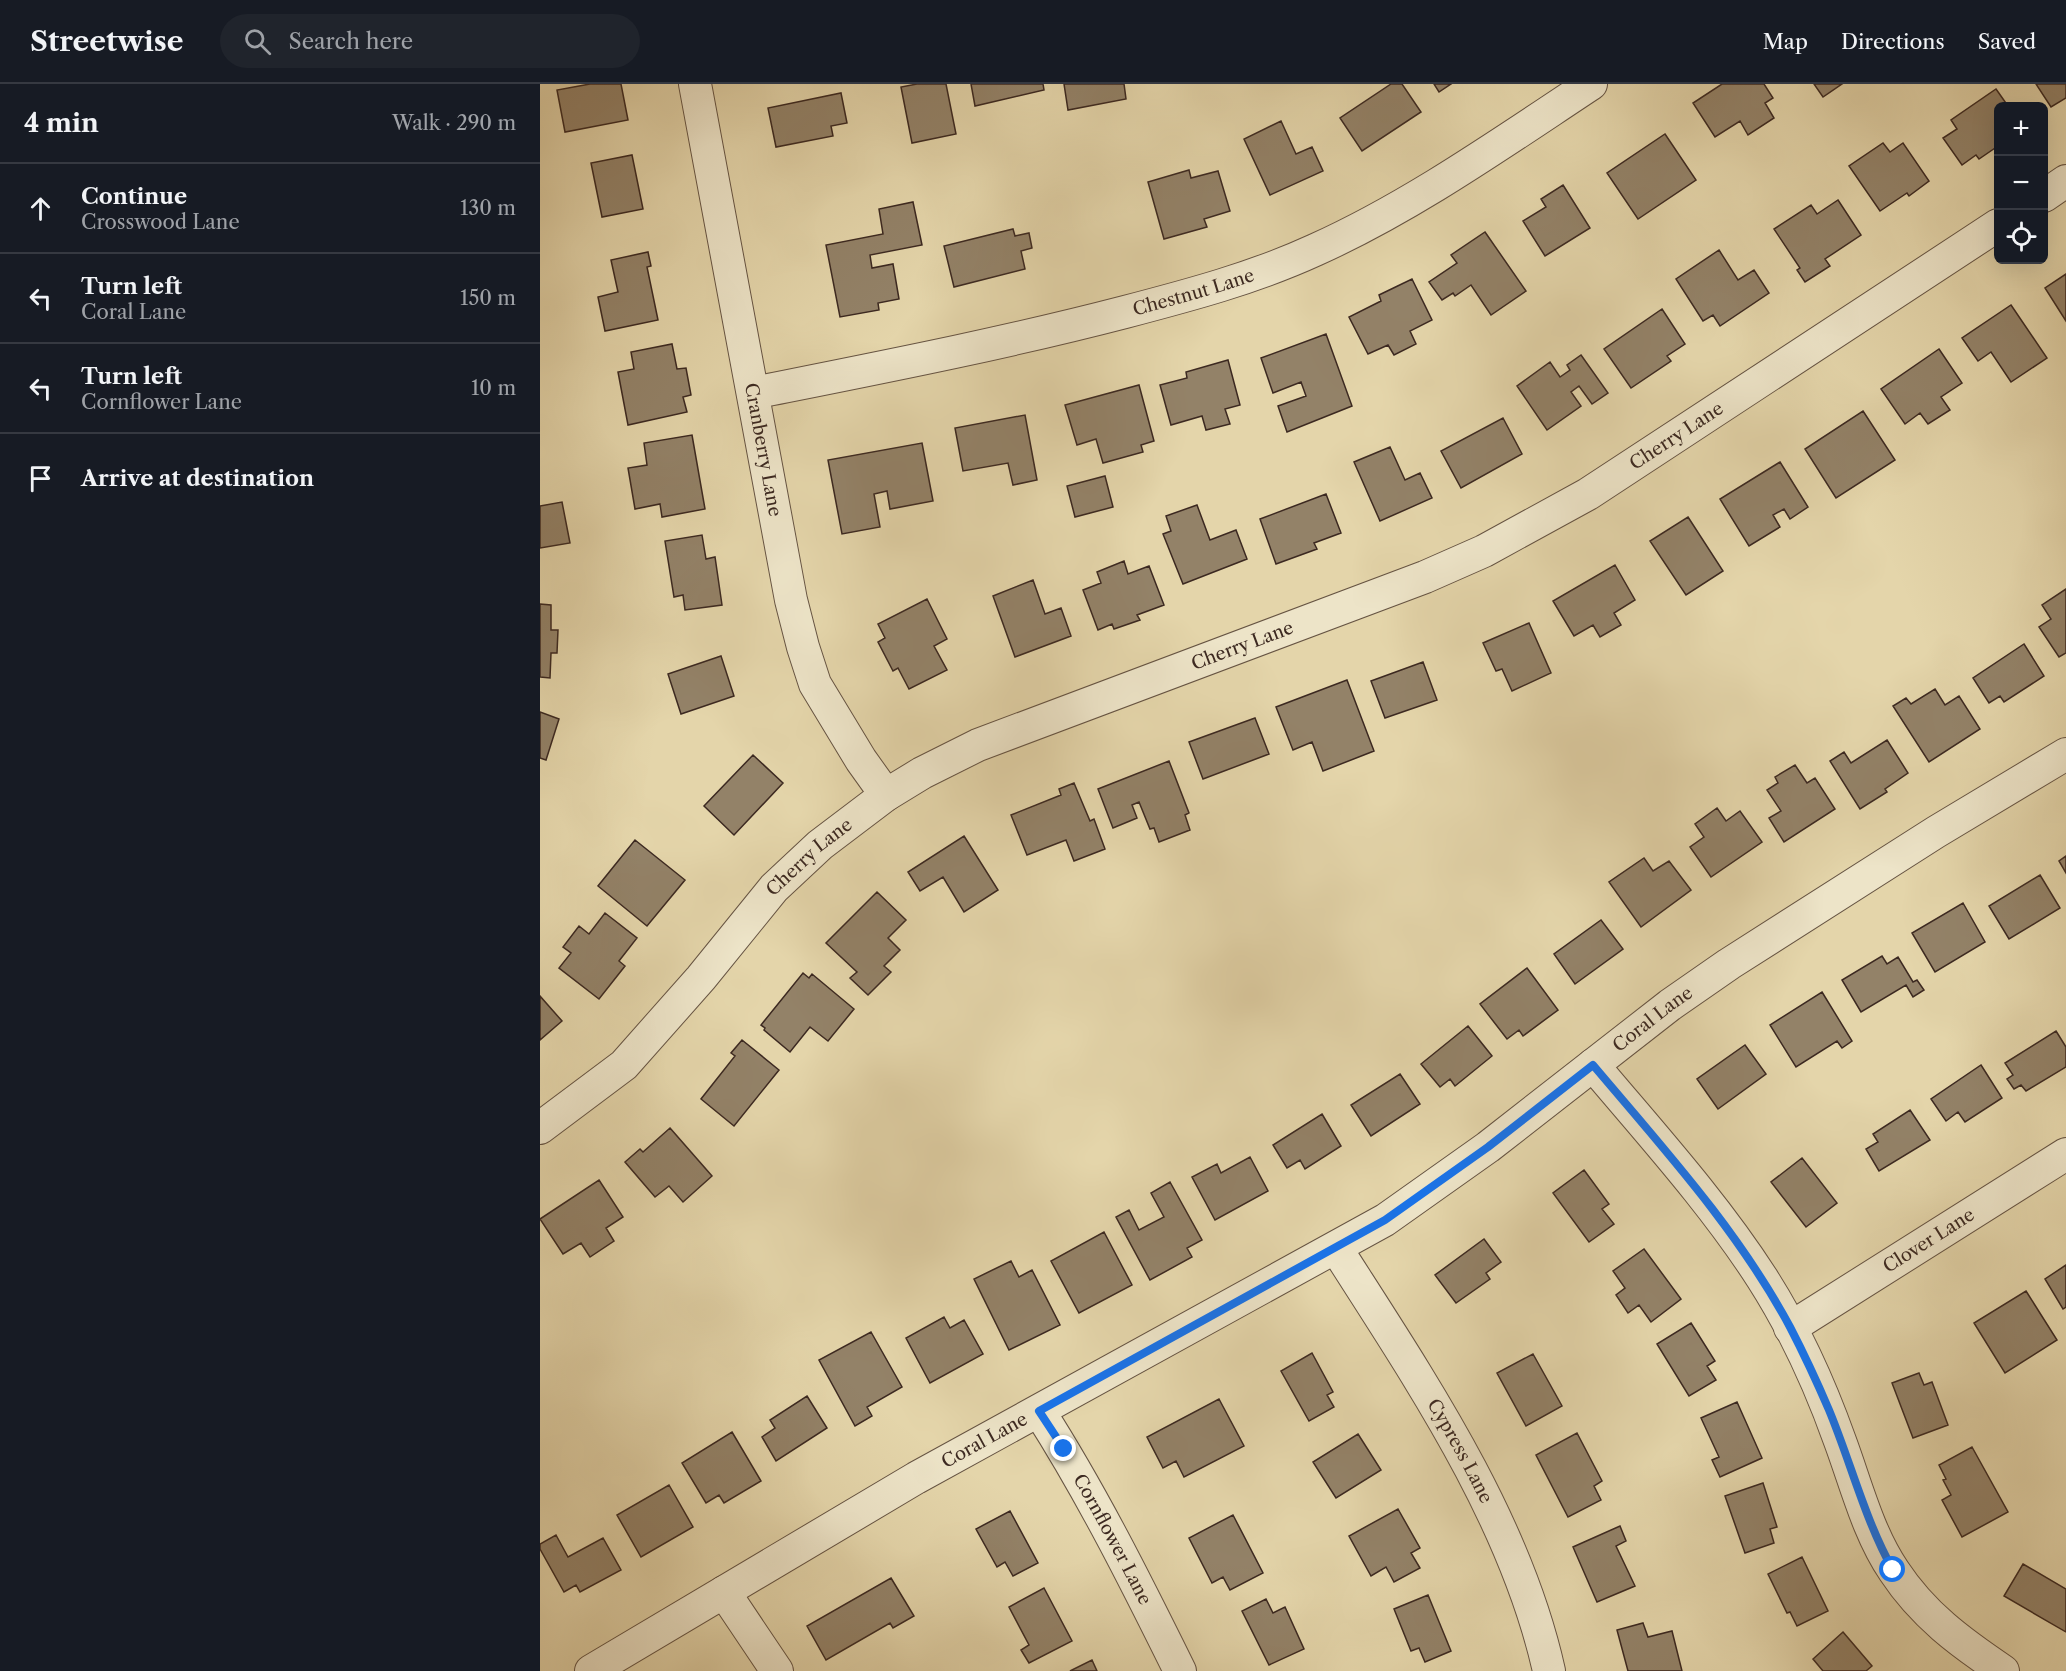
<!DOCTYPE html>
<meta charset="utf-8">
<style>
body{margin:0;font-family:"Libre Caslon Text",serif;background:#20242c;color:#f1f3f6}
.controls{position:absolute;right:18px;top:18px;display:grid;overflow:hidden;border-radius:9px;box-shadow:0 6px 24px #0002}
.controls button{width:54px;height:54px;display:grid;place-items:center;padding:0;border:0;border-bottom:2px solid #363941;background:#171b24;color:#f1f3f6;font:30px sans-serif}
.stop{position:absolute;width:18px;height:18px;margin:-14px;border:4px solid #1a73e8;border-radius:50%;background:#fff}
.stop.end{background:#1a73e8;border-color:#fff;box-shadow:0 2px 6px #0008}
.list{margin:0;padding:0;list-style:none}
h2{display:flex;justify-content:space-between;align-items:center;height:78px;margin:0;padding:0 24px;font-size:26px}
h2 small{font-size:20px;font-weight:400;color:#9ea1a6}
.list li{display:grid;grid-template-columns:39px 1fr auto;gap:18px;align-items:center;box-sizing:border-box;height:90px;padding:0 24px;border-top:2px solid #363941}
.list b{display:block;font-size:22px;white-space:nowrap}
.list p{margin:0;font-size:20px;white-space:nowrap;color:#9ea1a6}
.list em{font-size:20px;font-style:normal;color:#9ea1a6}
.icon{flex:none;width:33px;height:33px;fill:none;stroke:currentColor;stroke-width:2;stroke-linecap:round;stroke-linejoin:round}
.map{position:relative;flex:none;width:1526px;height:1587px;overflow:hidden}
header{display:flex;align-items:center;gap:36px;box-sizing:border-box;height:84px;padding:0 30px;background:#171b24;border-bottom:2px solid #363941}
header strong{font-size:28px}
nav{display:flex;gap:33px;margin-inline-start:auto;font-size:21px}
.search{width:420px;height:54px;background:#20242c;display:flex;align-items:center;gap:15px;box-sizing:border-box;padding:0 21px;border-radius:33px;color:#9ea1a6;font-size:22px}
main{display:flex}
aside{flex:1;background:#171b24}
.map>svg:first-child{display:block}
</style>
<header>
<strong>Streetwise</strong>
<div class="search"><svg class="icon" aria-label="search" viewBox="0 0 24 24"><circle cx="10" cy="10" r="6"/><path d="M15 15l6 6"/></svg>Search here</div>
<nav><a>Map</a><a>Directions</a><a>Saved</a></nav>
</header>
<main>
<aside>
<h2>4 min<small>Walk · 290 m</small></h2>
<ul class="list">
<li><svg class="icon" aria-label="ahead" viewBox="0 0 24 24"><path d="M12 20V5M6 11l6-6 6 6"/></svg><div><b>Continue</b><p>Crosswood Lane</p></div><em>130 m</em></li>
<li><svg class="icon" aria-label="left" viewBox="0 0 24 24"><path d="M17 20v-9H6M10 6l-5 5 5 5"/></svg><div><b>Turn left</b><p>Coral Lane</p></div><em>150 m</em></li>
<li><svg class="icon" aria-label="left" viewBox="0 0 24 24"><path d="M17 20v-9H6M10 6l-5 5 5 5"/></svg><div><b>Turn left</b><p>Cornflower Lane</p></div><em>10 m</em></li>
<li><svg class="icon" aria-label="arrive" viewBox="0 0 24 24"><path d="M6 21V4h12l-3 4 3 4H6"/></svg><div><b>Arrive at destination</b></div></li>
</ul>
</aside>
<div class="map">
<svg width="1526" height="1587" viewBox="0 0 1526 1587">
<rect width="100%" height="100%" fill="#e4d5aa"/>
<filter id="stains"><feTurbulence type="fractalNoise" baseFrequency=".00333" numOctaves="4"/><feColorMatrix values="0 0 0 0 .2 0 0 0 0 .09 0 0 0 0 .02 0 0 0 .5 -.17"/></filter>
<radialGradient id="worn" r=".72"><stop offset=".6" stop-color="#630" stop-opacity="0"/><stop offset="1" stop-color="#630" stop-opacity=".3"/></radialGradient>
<path fill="#938268" stroke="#3c2921" stroke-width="1.5" d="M50 0H81L88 36 25 48 17 6Z
M377 0H406L416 50 372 59 361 3Z
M431 0H503L504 6 435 22Z
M524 0H584L586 15 528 26Z
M851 0H862L881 28 822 67 800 34Z
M894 0H911L899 8Z
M1182 0H1224L1233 14 1225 19 1234 34 1208 51 1200 37 1175 53 1153 19Z
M1274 0H1302L1283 13Z
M1496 0H1526V14L1511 23Z
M1456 5 1468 22H1458V54L1457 56 1458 62 1439 75 1436 71 1422 81 1403 54 1417 45 1411 36Z
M301 9 307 39 291 42 293 52 236 63 228 24Z
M741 37 756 70 772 63 783 87 730 111 704 55Z
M1125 50 1156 96 1098 135 1067 89Z
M1343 59 1350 68 1363 59 1389 97 1369 112 1367 109 1340 127 1309 82Z
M92 71 103 125 62 133 51 79Z
M649 86 651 94 678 87 690 127 664 135 667 143 624 155 608 98Z
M1023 101 1050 144 1005 172 983 137 1006 123 1001 115Z
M1298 116 1321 151 1285 175 1290 182 1265 198 1257 186 1260 184 1234 145 1271 121 1277 130Z
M373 118 382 161 330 171 332 184 353 180 359 215 338 219 339 226 300 233 286 161 343 150 339 125Z
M473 145 475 152 489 149 492 164 481 167 485 185 414 203 404 162Z
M945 148 986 207 951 231 931 201 915 212 913 209 902 216 889 198 917 179 911 171Z
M1179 166 1198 196 1214 186 1229 209 1180 242 1173 231 1163 237 1136 195Z
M108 168 111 182 107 183 118 236 65 247 58 213 78 208 71 176Z
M1526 190V237L1505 204Z
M872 195 892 236 870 247 876 260 854 271 848 261 828 270 809 233 841 217 839 211Z
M1471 221 1507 274 1471 298 1451 268 1438 277 1422 254Z
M1122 225 1145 260 1127 272 1131 277 1091 304 1064 265Z
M786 250 812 322 747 348 738 322 766 312 761 298 733 309 721 274Z
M132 260 137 285 146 284 151 311 143 313 147 328 88 341 78 288 94 285 91 268Z
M1399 265 1422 299 1401 313 1410 326 1388 340 1380 329 1365 340 1341 305Z
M1041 271 1068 309 1052 320 1039 302 1031 308 1041 322 1007 346 977 302 1010 278 1020 293 1030 286 1027 281Z
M688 276 700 321 685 325 690 340 666 346 662 332 631 341 620 301 647 294 646 288Z
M599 301 614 357 601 361 603 368 563 379 556 355 537 361 525 321Z
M1323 327 1355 376 1296 414 1265 365Z
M485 331 497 396 473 401 468 379 423 387 415 344Z
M963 334 982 370 921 404 901 367Z
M152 351 165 425 122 433 120 420 95 425 88 384 107 381 104 359Z
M382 359 393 417 350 425 347 407 334 410 340 443 302 450 288 376Z
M850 363 865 396 880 389 892 414 840 437 814 378Z
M1240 378 1268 423 1250 435 1244 425 1233 431 1240 443 1209 462 1180 415Z
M565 392 573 423 535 433 527 402Z
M786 410 801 449 774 459 777 465 736 480 720 435Z
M22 418 30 459 0 464V422Z
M657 421 670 456 696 446 707 475 643 500 623 450 631 447 626 432Z
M1148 433 1183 487 1146 511 1110 457Z
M162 451 166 475 175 473 182 521 145 526 143 511 134 513 125 457Z
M584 477 588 490 609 482 624 521 597 531 600 536 574 545 572 540 558 546 543 506 561 499 557 488Z
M1075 481 1095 516 1074 529 1081 541 1060 553 1053 541 1034 552 1013 517Z
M493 496 505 530 521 524 531 552 475 573 453 512Z
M1526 505V569L1519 573 1499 543 1511 535 1502 521Z
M387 515 407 555 394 562 407 586 369 605 358 584 353 587 338 558 345 554 338 540Z
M0 520 11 521V546H18L17 569H11L10 594 0 593Z
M989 539 1011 589 972 607 962 585 956 587 943 559Z
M1484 560 1504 592 1464 618 1460 612 1449 619 1433 594Z
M181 572 194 612 141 630 128 590Z
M883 578 897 616 845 634 831 597Z
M807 596 834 667 783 687 772 658 753 666 736 623Z
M1395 605 1405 621 1419 612 1440 645 1389 678 1353 622 1366 614 1371 620Z
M0 628 19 635 6 676 0 674Z
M715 634 729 670 663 695 649 658Z
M1347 656 1368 689 1345 705 1347 708 1320 725 1290 677 1304 668 1311 679Z
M213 671 243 699 194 751 164 722Z
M629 677 649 729 645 731 650 746 619 758 614 744 610 745 599 718 592 721 597 734 573 744 558 705Z
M1255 681 1267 699 1275 694 1295 725 1244 758 1229 734 1241 727 1227 706 1238 699 1235 693Z
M534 699 550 737 554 735 565 765 534 777 526 756 487 771 471 731 521 711 519 705Z
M1177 724 1186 737 1200 727 1222 758 1171 793 1150 763 1164 753 1155 740Z
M424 752 458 806 424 828 403 793 380 807 368 788Z
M95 756 145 796 107 842 58 802Z
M1526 772V789L1519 777Z
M1104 774 1113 787 1129 777 1151 806 1101 843 1069 798Z
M1500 791 1520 824 1469 855 1449 822Z
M337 808 366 836 348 854 360 866 344 882 351 888 328 911 310 894 317 888 286 859Z
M1423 819 1445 858 1395 888 1372 849Z
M65 829 97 854 79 877 85 882 59 915 19 884 31 869 23 863 39 842 49 850Z
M1061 836 1083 865 1035 900 1014 870Z
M1342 872 1347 880 1358 873 1373 898 1377 896 1384 906 1373 913 1366 901 1321 928 1302 896Z
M987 884 1018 926 983 952 979 946 967 955 940 920Z
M263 889 269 894 272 890 314 925 288 957 270 943 250 968 224 946 225 944 221 941Z
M1282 908 1312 957 1302 964 1297 957 1256 983 1230 941Z
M0 912 22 937 0 956Z
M928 942 952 972 915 1002 910 995 900 1003 881 980Z
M1516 947 1526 963V983L1486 1007 1481 1001 1474 1005 1467 995 1473 991 1465 979Z
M202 956 239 986 194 1042 161 1015 195 972 191 969Z
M1205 961 1226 990 1178 1025 1157 995Z
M1441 981 1462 1014 1425 1038 1418 1028 1406 1037 1391 1015Z
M860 990 880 1020 831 1052 811 1021Z
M1370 1026 1390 1056 1339 1087 1326 1065 1338 1058 1333 1050Z
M782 1030 801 1062 765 1085 760 1076 747 1084 733 1061Z
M130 1044 172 1092 143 1118 129 1102 115 1113 85 1078 100 1065 103 1068Z
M710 1073 728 1107 675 1136 652 1093 677 1080 681 1089Z
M1262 1074 1297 1119 1266 1143 1231 1098Z
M1044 1086 1069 1120 1062 1125 1074 1140 1049 1158 1013 1109Z
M59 1096 83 1133 66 1144 74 1157 50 1173 41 1159 23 1170 0 1135Z
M630 1098 662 1156 647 1164 652 1173 610 1196 576 1133 589 1126 599 1146 624 1133 611 1109Z
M564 1148 592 1201 539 1229 511 1177Z
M944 1155 961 1178 946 1189 950 1195 916 1219 895 1191Z
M1104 1165 1141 1215 1111 1238 1099 1221 1088 1229 1076 1211 1085 1204 1073 1187Z
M471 1177 479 1193 492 1186 520 1241 469 1266 434 1195Z
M1526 1181V1223L1523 1225 1505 1195Z
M1486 1207 1517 1256 1465 1289 1434 1239Z
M404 1233 410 1244 424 1236 443 1270 390 1299 366 1254Z
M1151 1239 1175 1277 1167 1282 1176 1296 1149 1312 1117 1260Z
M331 1248 362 1303 327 1323 332 1332 315 1342 279 1276Z
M772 1269 793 1308 787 1311 794 1323 769 1337 741 1287Z
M993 1270 1022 1322 986 1342 957 1289Z
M1379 1289 1384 1301 1392 1298 1408 1341 1373 1354 1352 1299Z
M267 1312 287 1344 236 1377 222 1353 235 1344 230 1336Z
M679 1315 704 1362 644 1393 636 1377 623 1384 607 1353Z
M1197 1318 1222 1374 1180 1393 1172 1376 1179 1373 1161 1334Z
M192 1348 221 1397 184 1419 179 1411 166 1419 142 1379Z
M1037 1349 1062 1397 1054 1402 1061 1416 1028 1433 996 1371Z
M818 1350 841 1386 796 1414 773 1378Z
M1432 1363 1468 1428 1422 1453 1402 1416 1411 1411 1403 1396 1406 1395 1399 1381Z
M1223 1399 1237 1443 1230 1445 1234 1459 1205 1469 1185 1412Z
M129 1401 153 1443 101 1473 77 1431Z
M858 1425 880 1464 871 1469 880 1484 854 1498 846 1483 831 1492 809 1452Z
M470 1427 498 1479 473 1492 465 1478 457 1483 436 1445Z
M693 1431 723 1489 690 1506 683 1493 672 1499 649 1454Z
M1080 1442 1086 1457 1076 1462 1095 1502 1057 1518 1033 1463Z
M16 1451 28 1473 63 1454 81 1486 40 1508 36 1501 24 1508 0 1465V1460Z
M1262 1473 1288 1527 1257 1542 1250 1528 1247 1529 1228 1490Z
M1483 1480 1526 1505V1548L1464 1512Z
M351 1494 374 1532 353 1544 350 1539 286 1576 267 1542Z
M504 1504 532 1557 489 1579 481 1566 489 1561 469 1523Z
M888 1511 911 1567 885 1578 879 1564 871 1567 854 1525Z
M726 1515 733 1529 745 1523 764 1565 729 1581 702 1527Z
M1103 1539 1108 1553 1132 1547 1142 1587H1088L1077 1546Z
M1303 1548 1332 1582 1326 1587H1283L1273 1575Z
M552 1576 557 1587H530Z"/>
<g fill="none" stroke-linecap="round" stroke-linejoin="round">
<defs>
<g id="street">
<path id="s1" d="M155 0 251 516 263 563 275 600 321 676 346 711"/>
<path d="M1504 112 1526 97"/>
<path id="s2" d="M213 309C338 284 462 260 585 228 650 211 714 194 775 166 871 123 963 58 1051 0"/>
<path d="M1053 981C1111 1050 1173 1118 1222 1194 1254 1244 1280 1301 1300 1357 1316 1400 1328 1449 1354 1487 1383 1531 1420 1558 1463 1587"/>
<path id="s3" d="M0 1044 84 981 161 894 234 804 280 761 346 711 382 689 438 661 885 493 944 467 1048 410 1458 141"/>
<path id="s4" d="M796 1164C879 1294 975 1434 1009 1587"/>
<path id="s5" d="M1250 1244 1526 1070"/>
<path id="s6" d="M499 1327C552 1410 596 1498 640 1587"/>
<path d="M184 1508 237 1587"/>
<path id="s7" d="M51 1587 376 1394 845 1136 948 1063 1130 921 1189 880 1396 748 1526 670"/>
</g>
</defs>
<use href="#street" stroke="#665443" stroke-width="34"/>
<use href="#street" stroke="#ede4c8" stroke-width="32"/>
</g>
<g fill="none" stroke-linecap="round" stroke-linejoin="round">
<path stroke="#1a73e8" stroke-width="8" d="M524 1365 499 1327 845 1136 948 1063 1053 981C1123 1064 1198 1146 1250 1243 1264 1270 1277 1298 1289 1326 1311 1379 1325 1436 1353 1486"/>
</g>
<g text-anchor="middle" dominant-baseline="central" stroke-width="4.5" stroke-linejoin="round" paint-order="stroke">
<g font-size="18" fill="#3c2921" stroke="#ede4c8">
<text stroke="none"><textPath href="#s2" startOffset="452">Chestnut Lane</textPath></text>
<text stroke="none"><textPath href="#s3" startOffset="1354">Cherry Lane</textPath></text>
<text stroke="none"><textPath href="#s1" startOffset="372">Cranberry Lane</textPath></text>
<text stroke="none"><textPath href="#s3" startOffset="870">Cherry Lane</textPath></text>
<text stroke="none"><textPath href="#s3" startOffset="384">Cherry Lane</textPath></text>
<text stroke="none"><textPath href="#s7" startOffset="1248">Coral Lane</textPath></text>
<text stroke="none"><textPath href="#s5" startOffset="164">Clover Lane</textPath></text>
<text stroke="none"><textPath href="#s7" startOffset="456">Coral Lane</textPath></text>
<text stroke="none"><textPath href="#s4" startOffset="238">Cypress Lane</textPath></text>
<text stroke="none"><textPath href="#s6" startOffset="148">Cornflower Lane</textPath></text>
</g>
</g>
<rect width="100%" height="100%" filter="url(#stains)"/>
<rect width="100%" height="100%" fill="url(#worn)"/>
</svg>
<div class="controls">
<button>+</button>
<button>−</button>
<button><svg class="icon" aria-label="locate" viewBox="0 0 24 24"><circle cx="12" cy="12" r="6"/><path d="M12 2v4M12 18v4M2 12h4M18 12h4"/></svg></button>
</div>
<div class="stop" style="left:1353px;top:1486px"></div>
<div class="stop end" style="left:524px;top:1365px"></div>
</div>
</main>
